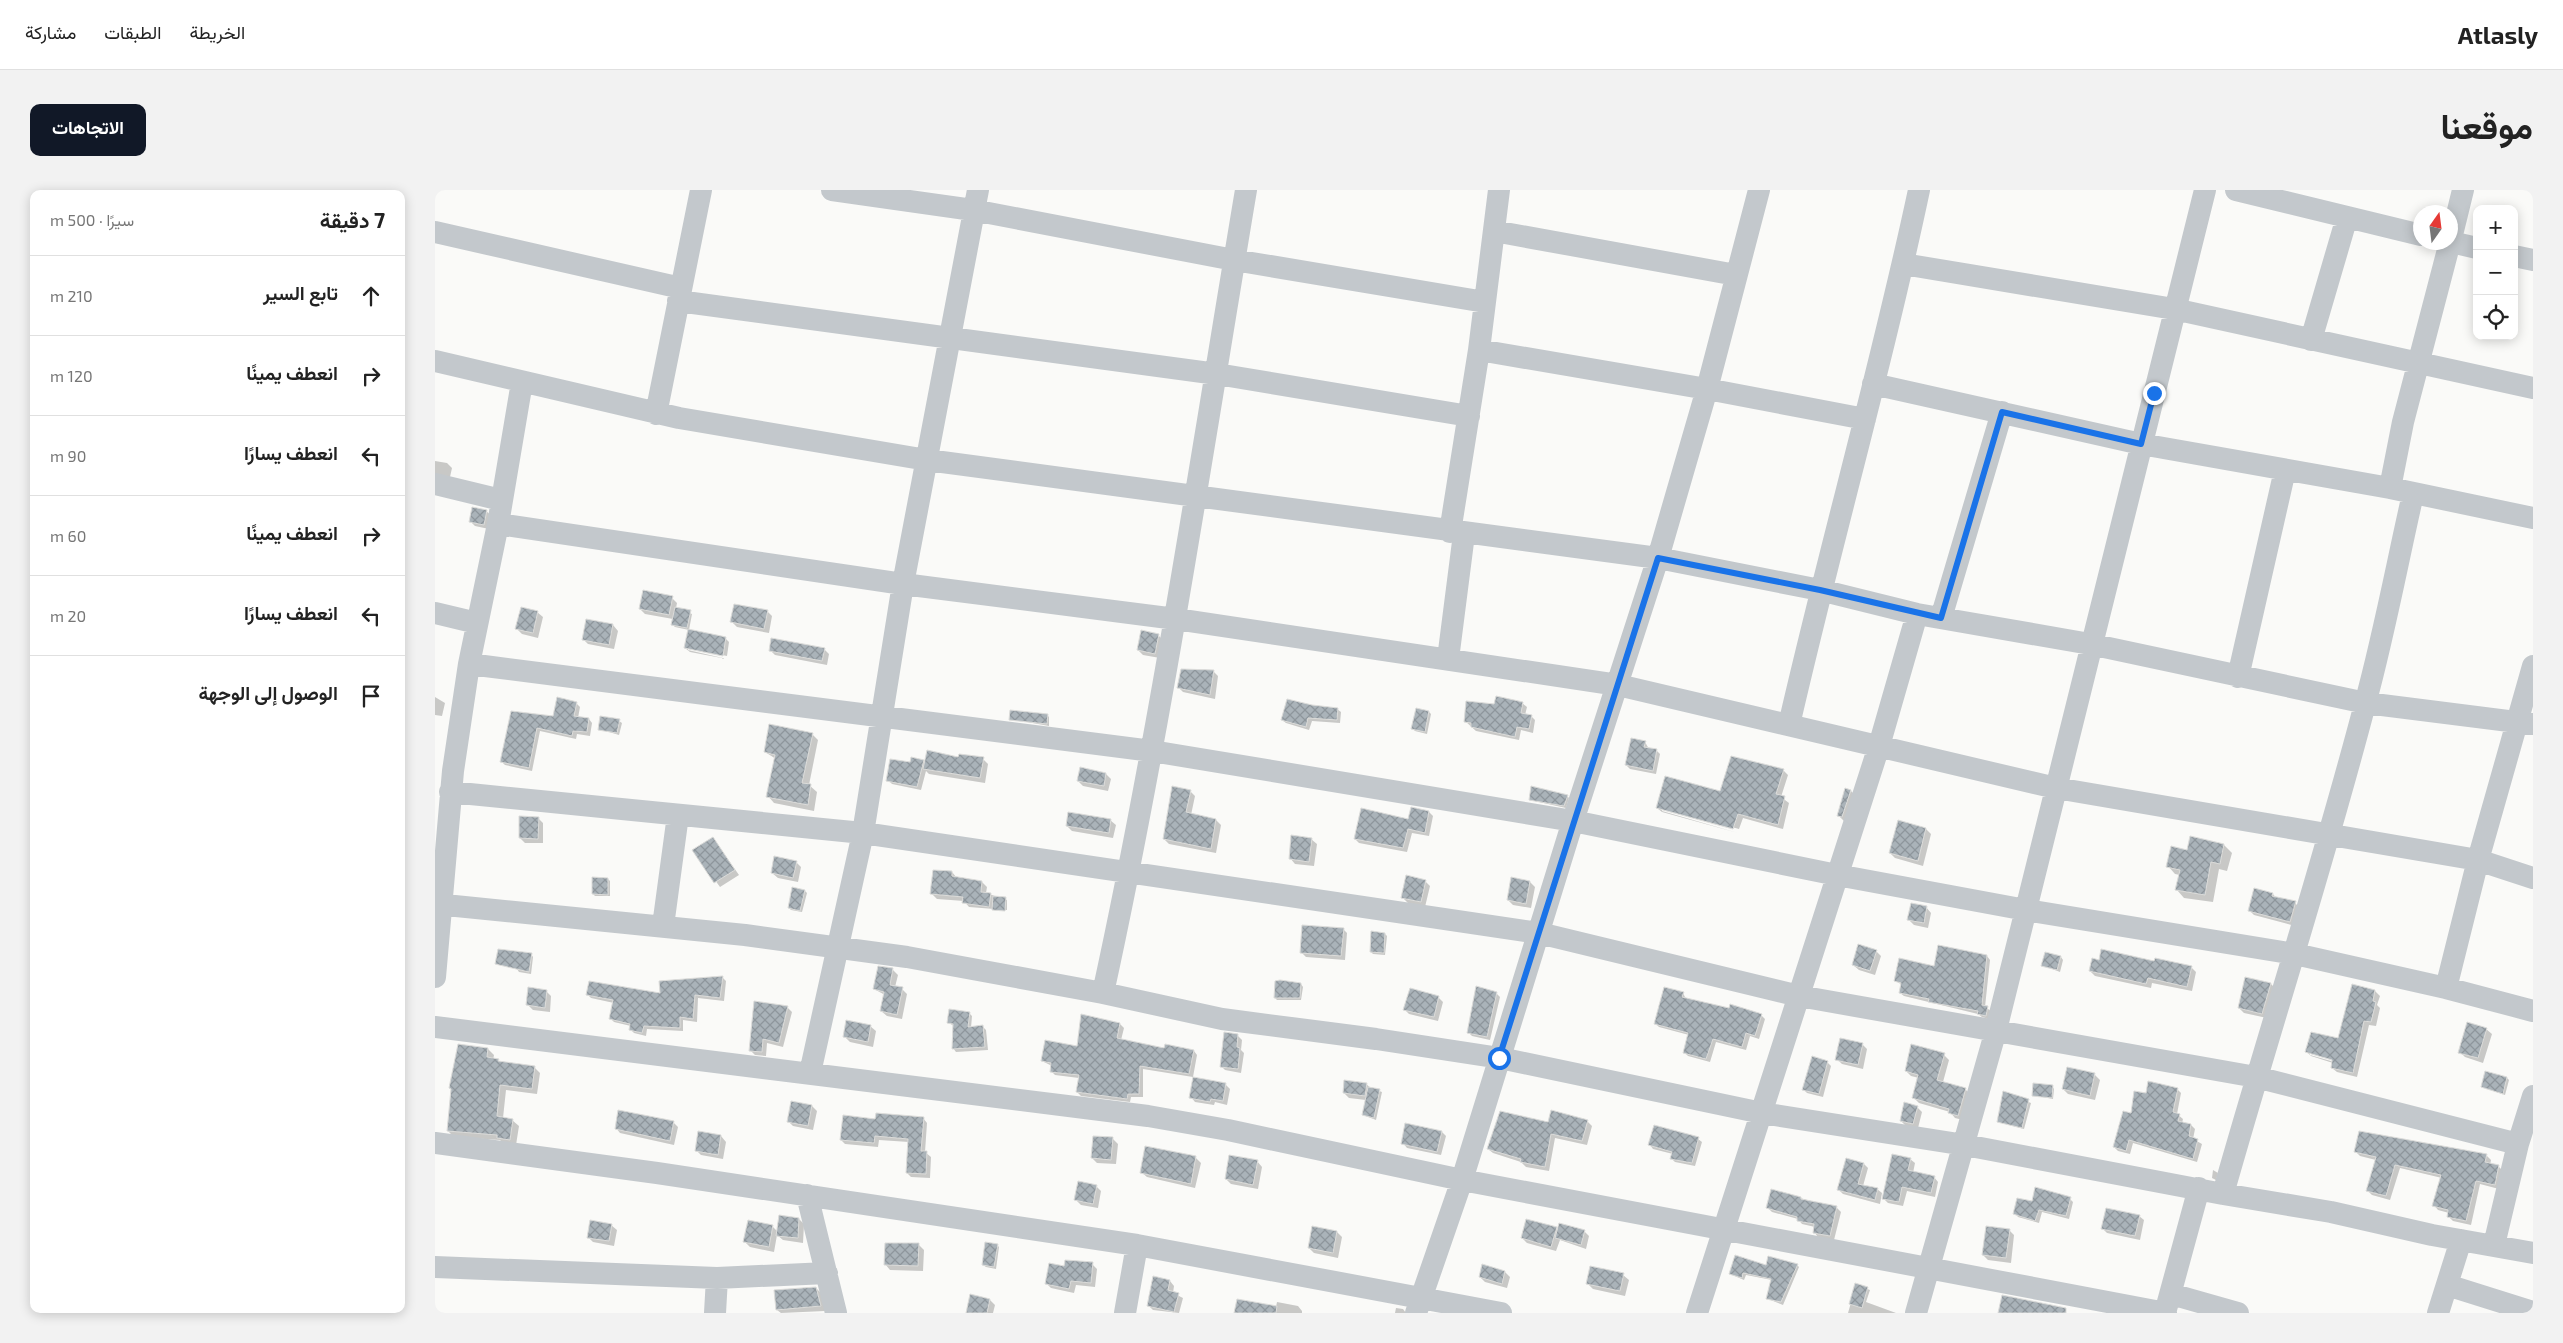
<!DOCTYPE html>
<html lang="ar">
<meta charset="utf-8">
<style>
body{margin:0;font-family:"Exo 2",Vazirmatn,sans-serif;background:#f2f2f2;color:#222;direction:rtl}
.controls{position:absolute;right:15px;top:15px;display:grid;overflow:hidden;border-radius:10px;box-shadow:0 2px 12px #0003}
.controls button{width:45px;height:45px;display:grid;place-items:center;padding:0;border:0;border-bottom:1px solid #e0e0e0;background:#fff;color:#222;font:25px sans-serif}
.compass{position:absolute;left:1978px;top:15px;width:45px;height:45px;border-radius:50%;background:#fff;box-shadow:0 2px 12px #0003;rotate:14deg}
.stop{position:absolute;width:15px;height:15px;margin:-11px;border:4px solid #1a73e8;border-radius:50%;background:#fff}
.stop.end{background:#1a73e8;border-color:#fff;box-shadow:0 1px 5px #0008}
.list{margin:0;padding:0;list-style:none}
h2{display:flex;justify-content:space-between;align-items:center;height:65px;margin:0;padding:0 20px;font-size:21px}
h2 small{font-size:16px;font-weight:400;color:#767676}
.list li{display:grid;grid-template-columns:32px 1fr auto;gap:15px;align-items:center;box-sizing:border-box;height:80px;padding:0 20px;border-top:1px solid #e0e0e0}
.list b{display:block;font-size:19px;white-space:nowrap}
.list em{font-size:16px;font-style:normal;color:#767676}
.icon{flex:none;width:28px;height:28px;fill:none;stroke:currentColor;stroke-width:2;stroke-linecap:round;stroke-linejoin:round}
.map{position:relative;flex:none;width:2098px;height:1123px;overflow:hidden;direction:ltr;border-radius:10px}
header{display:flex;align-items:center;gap:30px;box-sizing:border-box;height:70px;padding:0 25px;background:#fff;border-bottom:1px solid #e0e0e0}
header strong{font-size:24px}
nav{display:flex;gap:28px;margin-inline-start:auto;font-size:18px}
.intro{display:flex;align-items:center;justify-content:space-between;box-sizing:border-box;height:120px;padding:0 30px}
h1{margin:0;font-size:35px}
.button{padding:12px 22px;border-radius:10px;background:#111827;color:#fff;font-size:18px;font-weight:700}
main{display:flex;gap:30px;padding:0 30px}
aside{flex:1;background:#fff;border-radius:10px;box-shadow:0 2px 12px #0003}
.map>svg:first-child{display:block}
</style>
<header>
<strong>Atlasly</strong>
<nav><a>الخريطة</a><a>الطبقات</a><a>مشاركة</a></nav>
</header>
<div class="intro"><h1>موقعنا</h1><a class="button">الاتجاهات</a></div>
<main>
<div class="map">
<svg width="2098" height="1123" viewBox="0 0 2098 1123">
<defs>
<pattern id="building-cross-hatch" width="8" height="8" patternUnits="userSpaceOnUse" patternTransform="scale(1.25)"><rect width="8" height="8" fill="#aab3b9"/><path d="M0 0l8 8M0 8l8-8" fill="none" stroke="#8e969c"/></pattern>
</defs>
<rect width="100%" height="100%" fill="#fafaf8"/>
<path fill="#0003" fill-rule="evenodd" d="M0 271 12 273 17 278 15 287 0 285Z
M51 321 57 326 54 339 40 336 35 331Z
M237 408 242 413 241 418 257 424 254 440 240 437 237 434 238 429 210 424 205 419Z
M332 421 337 426 334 443 302 437 297 432Z
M102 422 108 427 103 448 87 444 82 439Z
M178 435 183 441 179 459 153 454 148 449Z
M723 445 728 450 725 468 708 465 703 460Z
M290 448 294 452 292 466 253 458V460L292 469 255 462 250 458Z
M389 459 394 464 392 475 340 465 335 460Z
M778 481 783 486 780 509 748 502 744 498Z
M0 507 10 513 7 526 0 525Z
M141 513 145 517 143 528 154 529 157 533 155 546 142 544 141 549 105 541 97 581 70 575 66 571 77 523 119 527Z
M1087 513 1092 517 1090 525 1096 526 1100 530 1098 543 1086 540 1084 550 1041 541 1030 531 1060 516Z
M877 517 902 519 906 522 905 533 877 531 874 540 851 533 847 530Z
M994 522 996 524 992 544 980 541 978 539Z
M612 525 614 527V536L575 529Z
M184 531 187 533 184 545 164 539Z
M377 544 383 550 374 595 382 602 379 621 339 613 333 606 341 569 330 562Z
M1210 552 1214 559 1221 560 1225 564 1221 584 1195 579 1191 575Z
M524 568 548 569 553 574 550 593 494 584 491 581 486 600 457 594 453 590 488 571 490 573Z
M1348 580 1353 585 1346 607 1354 613 1348 639 1308 628 1304 639 1227 618V621L1303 643 1227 622 1222 618 1286 603Z
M671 584 676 589 673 601 648 596 643 591Z
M755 601 760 606 756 625 781 630 786 635 781 663 734 654 729 649Z
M1416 601 1421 606 1409 631 1404 626Z
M1132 606 1134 608 1131 618 1095 610Z
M977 619 994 622 998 626 994 646 977 643 972 662 924 653 920 649 974 630Z
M103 628 108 633V653H90L85 648Z
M675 630 681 635 678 648 637 641 632 636Z
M1491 639 1496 644 1488 676 1460 668 1455 663Z
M278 648 304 685 285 697 259 661Z
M1756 648 1789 655 1797 663 1792 681 1784 679 1778 712 1749 708 1742 700 1745 685 1740 684 1733 676 1753 661Z
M876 649 882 654 879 676 860 674 855 668Z
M361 672 366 677 363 692 343 688 337 683Z
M517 682 522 688 547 692 552 697 551 703 572 710V720L534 717 529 711 502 709 496 703Z
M173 689 175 691V706H160L158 704Z
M990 691 995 696 990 717 973 713 968 708Z
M1095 692 1100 697 1096 718 1078 715 1073 710Z
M370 701 372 703 367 722 356 720 354 718Z
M1838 704 1842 709 1860 713 1865 718 1860 736 1819 725 1814 720Z
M1491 717 1496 723 1493 738 1479 735 1474 730Z
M908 739 912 743 910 770 871 767 866 762Z
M950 744 952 746 950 765 938 764 936 762Z
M1441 761 1446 766 1440 785 1424 780 1418 775Z
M96 764 98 767 96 784 84 782 82 779 61 773Z
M1552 766 1555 770 1550 817 1556 821 1554 829 1547 827 1543 824 1469 806 1465 803 1467 795 1461 791 1500 777Z
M1626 767 1628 770 1625 782 1607 775Z
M1665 771 1721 772 1756 777 1761 782 1757 801 1717 793 1716 798 1660 786 1655 781Z
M444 778 458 780 463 785 460 797 467 799 472 804 467 829 452 826 446 821 450 805 439 799Z
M288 788 291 791 289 811 263 808 262 832 248 830V841L212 839 211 846 199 843 195 839 196 836 179 832 175 828 179 813 156 808 152 804H226Z
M1811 788 1836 794 1841 799 1832 828 1809 823 1804 818Z
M841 792 866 794 868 797 866 810H842L840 808Z
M1918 796 1940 801 1945 806 1942 815 1945 818 1941 836 1934 835 1922 887 1902 882 1897 878 1898 873 1876 866 1871 861 1904 849ZM1875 862 1904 870 1903 873 1875 865Z
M111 801 116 806 115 822 98 820 93 815Z
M1061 803 1065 807 1055 850 1037 846 1033 842Z
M1248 803 1251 809 1326 825 1330 829 1324 849 1315 846 1311 860 1281 852 1275 872 1253 866 1249 862 1254 845 1224 837 1221 834Z
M1003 807 1008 812 1003 831 974 824 970 820Z
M352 817 357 822 348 857 332 853 331 866 320 865 315 860Z
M534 823 537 826 536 838 547 836 551 840 553 860 521 862 518 858 519 836 514 833Z
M685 834 689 838 686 850 730 860 759 861 762 865 758 887 708 879V907H696L695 912 646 906 642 902 644 888 620 885 616 881 617 876 607 871 643 857Z
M435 836 441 841 438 857 415 852 410 847Z
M2051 839 2057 844 2048 873 2030 867 2025 862Z
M803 846 807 850 806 860 809 863 806 883 790 880 786 876Z
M1427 854 1432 859 1428 879 1407 874 1402 869Z
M53 859 59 865 58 870 99 877 105 883 102 904 71 900 68 928 77 930 84 936 81 955 69 954 65 950 19 947 13 941Z
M1509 865 1514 870 1508 892 1530 899 1535 904 1528 930 1520 928 1515 922 1484 913 1479 908 1484 888 1476 886 1471 881Z
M1392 872 1396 876 1388 907 1372 903 1368 899Z
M1633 879 1660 885 1665 890 1660 910 1633 904 1628 899Z
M2072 888 2074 890 2070 905 2047 897Z
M931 894 936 898 947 902 941 930 928 925 931 910 914 908 909 903Z
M791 895 795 899 792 915 780 912 779 915 760 912 756 907Z
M1617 896 1619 899 1618 909 1598 905Z
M1742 899 1746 903 1742 924 1748 929 1747 933 1756 935 1760 939 1758 949 1767 954 1762 972 1698 953 1695 964 1683 961 1679 957 1711 904Z
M1569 903 1596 913 1589 939 1563 932Z
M377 916 382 921 378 940 358 936 353 931Z
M1482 917 1487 922 1483 938 1471 936 1466 931Z
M488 928 492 933 490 962 496 967 495 988 476 987 472 983 474 952 444 950 443 957 410 954 406 950 441 930Z
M1152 931 1157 936 1152 955 1120 948 1114 981 1091 977 1086 972 1058 963 1053 959 1114 934Z
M238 932 243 937 239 955 185 943 181 938Z
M1007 942 1011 946 1006 965 972 958 968 953Z
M286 946 291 952 288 969 266 965 261 960Z
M678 949 683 954 681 974 662 973 657 968Z
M1263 949 1267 952 1260 976 1240 972 1237 969 1238 964 1218 959 1215 955Z
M1921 962 2052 966 2056 970 2055 975 2064 977 2068 981 2064 999 2045 994 2036 1035 2018 1031 2013 1026 2014 1023 2003 1020 1999 1015 2007 988 1965 978 1955 1010 1937 1005 1932 1000 1941 970 1925 966Z
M760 967 766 973 760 998 712 987 706 982Z
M1475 969 1480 973 1478 983 1499 987 1503 992 1500 1007 1472 1001 1468 1016 1453 1013 1448 1008Z
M822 971 827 977 823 999 796 994 791 989Z
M1429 974 1433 978 1428 996 1442 999 1447 1003 1445 1014 1408 1004 1403 999Z
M1778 980 1783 983 1781 990 1777 988Z
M661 996 666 1001 663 1018 646 1015 641 1010Z
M1365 1008 1402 1018 1406 1022 1399 1050 1383 1047 1379 1042 1380 1037 1367 1034 1363 1029 1337 1022 1332 1017Z
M1635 1009 1638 1012 1634 1029 1607 1022 1604 1033 1583 1027 1580 1023 1598 1013Z
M1704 1026 1709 1030 1705 1050 1672 1043 1668 1039Z
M364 1029 369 1034 368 1053 348 1050 342 1045 339 1062 315 1057 310 1052 314 1031 338 1037 343 1042Z
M1092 1030 1124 1041H1149L1154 1046 1151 1059 1125 1050 1121 1061 1092 1053 1087 1048Z
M176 1035 182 1040 179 1056 158 1052 153 1047Z
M878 1038 902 1042 907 1047 903 1068 879 1063 874 1058Z
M1574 1040 1579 1045 1576 1073 1553 1070 1548 1065Z
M483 1054 489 1060 488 1081 455 1080 450 1074Z
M562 1055 564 1057 561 1079 551 1077 548 1075Z
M657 1074 662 1079 660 1097 641 1095 639 1103 616 1098 611 1093 630 1078Z
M1362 1075 1364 1077 1348 1115 1333 1109 1337 1090 1311 1085 1309 1090 1295 1084 1332 1076Z
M1070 1082 1075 1087 1072 1098 1050 1092 1045 1087Z
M1188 1085 1194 1090 1190 1106 1158 1099 1153 1094Z
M735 1091 739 1096 738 1103 748 1108 744 1123 718 1120 713 1115Z
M1421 1095 1435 1100 1431 1112 1461 1123H1413Z
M381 1098 386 1103 390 1121 346 1123 342 1120Z
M536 1106 555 1110 560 1115 558 1123H532Z
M803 1110 841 1117 842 1112 863 1116 867 1121V1123H800Z
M961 1118 968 1119 971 1123H960Z"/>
<path fill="url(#building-cross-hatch)" stroke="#dcdcda" d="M37 317 52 320 49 335 34 332Z
M208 400 238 406 234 425 204 419Z
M299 414 333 420 329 439 295 432Z
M86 417 103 421 98 443 80 439Z
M240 417 256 420 252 438 236 435Z
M151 429 178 434 174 455 147 450Z
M253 439 291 447 288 466 249 458Z
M706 440 724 444 720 464 702 460Z
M336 448 390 458 387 471 334 461Z
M746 479 779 480 775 505 742 498Z
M1061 506 1088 512 1086 523 1097 525 1094 539 1082 537 1080 547 1036 537V533L1029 532 1031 511 1059 514Z
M122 507 142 512 139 526 154 528 152 542 138 541 137 546 102 538 94 578 65 572 76 521 118 526Z
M852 509 877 515 903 518 902 530 873 528 871 537 846 530Z
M981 518 994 521 990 542 976 539Z
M575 520 613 524 612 534 574 530Z
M165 526 185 529 182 543 163 540Z
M334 534 378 543 367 593 376 594 373 615 331 607 340 565 329 562Z
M1196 548 1211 551 1209 557 1222 559 1218 581 1190 575Z
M492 560 523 567 524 564 549 567 545 588 488 579Z
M1296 566 1349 579 1341 604 1350 606 1343 635 1303 624 1298 639 1221 618 1230 586 1285 601Z
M476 567 489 570 482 597 451 591 455 569 475 572Z
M645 577 671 583 669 596 642 591Z
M737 596 756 600 751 622 781 629 776 659 728 649Z
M1096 596 1133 605 1129 616 1094 610Z
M1410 598 1416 600 1407 627 1402 626Z
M976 617 994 621 990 643 973 639 968 658 919 649 926 618 973 629Z
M633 622 676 629 674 643 631 636Z
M84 626 104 627 103 649 84 648Z
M1463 630 1491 638 1483 671 1454 663Z
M856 645 877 648 874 672 854 669Z
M1755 646 1789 654 1785 674 1776 672 1770 705 1740 700 1745 680 1731 677 1736 656 1752 660Z
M278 647 300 680 279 693 257 660Z
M339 666 362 671 358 688 336 683Z
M498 680 517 681V686L547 691 546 702 556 703 554 717 527 713 528 707 495 704Z
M971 685 991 690 986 712 966 708Z
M157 687 173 688V705L157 704Z
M1076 687 1095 691 1091 714 1072 710Z
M357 697 370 700 365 721 353 718Z
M1819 698 1838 703 1837 706 1861 711 1855 732 1813 721Z
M558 706 571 707 570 721 557 720Z
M1476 713 1492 716 1489 733 1472 730Z
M867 735 909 738 906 766 865 763Z
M936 741 950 743 949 763 935 762Z
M1423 754 1442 760 1435 781 1417 775Z
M1503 755 1552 765 1547 815 1553 816 1551 826 1542 824 1543 821 1493 812 1494 809 1464 803 1466 793 1459 791 1464 768 1499 776Z
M63 759 97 763 94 782 60 774Z
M1666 759 1719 771 1720 768 1757 776 1752 797 1713 788 1711 794 1654 781 1657 768 1664 770Z
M1610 762 1626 766 1622 780 1606 776Z
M443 776 458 778 455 795 468 797 462 825 445 821 449 802 438 799Z
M288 786 285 808 260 805 258 829 245 827V838L209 836 207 843 194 840 195 834 174 829 178 810 151 805 154 791 225 803 224 791Z
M1810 787 1836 793 1827 824 1803 818Z
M845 790 866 793 865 808H839L840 791Z
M1917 794 1940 800 1938 811 1941 812 1936 832 1929 831 1918 883 1896 878 1897 870 1870 862 1876 842 1903 848Z
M1041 796 1062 802 1052 847 1032 843Z
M93 797 112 800 110 818 91 815Z
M1229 797 1249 802 1247 807 1294 818 1295 814 1327 824 1320 846 1311 843 1307 857 1278 849 1271 869 1248 863 1253 843 1219 834Z
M975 798 1004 806 999 827 968 820Z
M319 811 353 816 344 853 328 849 327 862 314 861Z
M514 819 535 822 533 837 548 835 550 857 517 859 518 834 512 833Z
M646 824 685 833 682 848 729 858 730 854 759 860 754 884 705 876 704 904H693L692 909 641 902 644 885 615 882 616 873 606 871 610 850 642 856Z
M411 830 436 835 433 852 408 847Z
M2032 832 2052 838 2043 868 2023 863Z
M789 842 803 844 802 857 805 858 803 879 785 877Z
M1405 848 1428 853 1423 875 1400 870Z
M23 854 53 858 52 867 64 869 63 871 100 876 97 899 65 895 62 926 78 929 75 950 62 948V945L12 941 16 899 14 898Z
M1476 854 1510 863 1502 890 1531 898 1523 926 1513 923 1514 919 1477 908 1483 885 1470 881Z
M1377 866 1393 871 1384 904 1367 900Z
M1632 877 1660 883 1655 906 1627 899Z
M2050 881 2072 887 2068 904 2046 897Z
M758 887 791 893 788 911 776 909 775 912 754 908Z
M909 890 932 893 930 906 908 903Z
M1713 891 1743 898 1738 922 1745 924 1743 931 1756 934 1754 946 1763 949 1758 969 1694 950 1691 961 1678 957 1688 921 1696 923 1699 901 1711 903Z
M1598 893 1618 895 1617 908 1597 906Z
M933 897 945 899 939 928 927 925Z
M1568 901 1594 909 1587 938 1562 932Z
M356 911 377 915 373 936 352 932Z
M1469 912 1483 916 1478 934 1465 931Z
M183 920 239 931 235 951 180 939Z
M1116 920 1153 930 1147 951 1116 944 1110 977 1085 972 1086 969 1052 959 1065 921 1113 932Z
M441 923 489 927 486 961H492L491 984 471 983 473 949 440 946 439 953 405 950 408 925 440 929Z
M970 933 1007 941 1002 962 966 954Z
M1219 935 1264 947 1257 973 1235 969 1237 962 1213 955Z
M263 941 286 945 283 965 260 961Z
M1924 941 2052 964 2050 972 2064 975 2060 995 2041 991 2031 1031 2012 1027 2013 1020 1997 1016 2006 985 1960 975 1951 1006 1931 1001 1941 967 1919 962Z
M658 946 678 947 676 970 656 968Z
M710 956 761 966 756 994 705 983Z
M1457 964 1476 968 1473 980 1500 986 1496 1003 1467 997 1464 1012 1447 1009Z
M794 965 823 970 818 995 790 989Z
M1411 968 1429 973 1423 994 1443 998 1440 1010 1402 1000Z
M643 991 662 995 658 1014 639 1010Z
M1600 997 1636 1007 1631 1026 1604 1020 1600 1031 1578 1024 1582 1008 1597 1011Z
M1336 999 1366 1007V1009L1402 1016 1395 1046 1378 1043 1379 1034 1362 1031V1027L1331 1018Z
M1671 1018 1705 1025 1700 1046 1666 1039Z
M344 1025 364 1028 363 1048 341 1046Z
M1091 1029 1122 1037 1116 1057 1086 1048Z
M155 1030 177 1034 174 1051 152 1048Z
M313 1030 338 1035 334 1057 308 1052Z
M1124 1033 1150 1040 1146 1055 1120 1048Z
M877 1036 902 1041 898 1063 873 1058Z
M1551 1036 1575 1039 1571 1068 1547 1065Z
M550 1052 563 1054 559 1077 547 1075Z
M450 1053H484L483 1076 449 1075Z
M1300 1065 1331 1075 1333 1066 1363 1074 1346 1112 1331 1109 1336 1089 1308 1083 1307 1088 1294 1084Z
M630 1070 658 1072 656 1093 636 1091 634 1099 610 1094 614 1073 629 1076Z
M1047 1074 1070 1081 1067 1094 1044 1087Z
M1155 1076 1189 1083 1185 1101 1151 1094Z
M718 1086 735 1090 733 1100 744 1103 739 1122 712 1116Z
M1420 1093 1433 1097 1427 1118 1414 1114Z
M381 1097 386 1116 341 1120 339 1100Z
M535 1104 555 1109 552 1123H531Z
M1567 1105 1631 1118V1123H1563Z
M802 1109 842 1116 841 1123H799Z"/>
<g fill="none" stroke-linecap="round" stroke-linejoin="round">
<path stroke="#c3c8cc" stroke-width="22" d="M397 0 538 20 799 70 1050 112
M1801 0 1986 45
M1059 41 1301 85
M0 42 246 98
M2016 49 2028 0
M2016 52 2042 58
M2079 66 2098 70
M1468 74 1739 119 2098 198
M243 111 782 184 1034 226
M1876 150 1912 27
M1044 160 1272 199 1430 229
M0 171 244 228 492 270 1223 368 1385 400 1482 424 1655 454 1931 513 2098 534
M1438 194 1706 254 1955 298 2098 328
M221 224 266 0
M0 294 66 310
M1955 298 1968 232 2015 52
M63 334 468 394 741 429 1183 495 1621 598 2043 670 2098 688
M1015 342 1044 160 1064 0
M0 423 42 433
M1506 428 1567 222
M1013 469 1029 344
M34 474 717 561 1138 631 1402 685 1591 720 1860 764 2011 798 2098 821
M1803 487 1850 280
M1354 535C1395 356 1446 179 1484 0
M15 602 428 643 1104 743 1364 806 1821 887 2083 954
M0 714 310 745 472 767 668 803 787 829 941 849 1065 868 1327 923 1530 955 1788 1004 1896 1022 1997 1045 2098 1063
M228 736 243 625
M0 787 18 581 34 474 63 334 87 192
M2011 798 2043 670 2098 476
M668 803C726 537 766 268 811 0
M0 837 713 926 793 940 1027 990 1731 1123
M375 883 428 643 468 394 543 0
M0 953 222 983 702 1055 1066 1123
M1788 1004C1834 841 1887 679 1930 514 1949 445 1962 374 1978 304
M372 1005 401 1123
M2059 1055 2083 954 2098 906
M0 1077 282 1088 392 1083
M2012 1095 2098 1122
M1736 1104 1803 1123
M280 1123 282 1088
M690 1123 702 1055
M981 1123 1027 990 1138 631 1223 368 1272 199 1324 0
M1262 1123 1444 556 1482 424
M1481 1123 1561 840 1770 0
M1730 1123 1764 998
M2003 1123 2026 1050"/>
</g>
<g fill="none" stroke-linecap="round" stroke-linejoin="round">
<path stroke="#1a73e8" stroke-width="6" d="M1064 868 1223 368 1385 400 1506 428 1567 222 1706 254 1719 203"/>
</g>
</svg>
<div class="controls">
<button>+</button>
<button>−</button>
<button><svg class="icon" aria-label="locate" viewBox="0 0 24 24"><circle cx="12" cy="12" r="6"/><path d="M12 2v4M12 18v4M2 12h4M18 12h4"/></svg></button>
</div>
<svg class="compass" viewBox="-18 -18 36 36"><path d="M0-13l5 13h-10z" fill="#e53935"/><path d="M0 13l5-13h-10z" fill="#767676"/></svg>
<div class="stop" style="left:1064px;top:868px"></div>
<div class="stop end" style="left:1719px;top:203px"></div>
</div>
<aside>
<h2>7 دقيقة<small>سيرًا · 500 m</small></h2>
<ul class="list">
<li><svg class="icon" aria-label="ahead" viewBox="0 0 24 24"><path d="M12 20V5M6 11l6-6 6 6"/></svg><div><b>تابع السير</b></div><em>210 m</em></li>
<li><svg class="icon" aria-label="right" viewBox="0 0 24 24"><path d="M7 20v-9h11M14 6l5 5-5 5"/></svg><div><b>انعطف يمينًا</b></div><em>120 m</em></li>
<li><svg class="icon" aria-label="left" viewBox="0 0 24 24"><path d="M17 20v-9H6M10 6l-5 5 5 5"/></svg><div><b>انعطف يسارًا</b></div><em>90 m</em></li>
<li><svg class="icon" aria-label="right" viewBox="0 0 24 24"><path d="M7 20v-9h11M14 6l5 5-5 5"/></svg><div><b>انعطف يمينًا</b></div><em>60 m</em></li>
<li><svg class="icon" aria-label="left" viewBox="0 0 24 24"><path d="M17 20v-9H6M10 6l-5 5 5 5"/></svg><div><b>انعطف يسارًا</b></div><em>20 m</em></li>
<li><svg class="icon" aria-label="arrive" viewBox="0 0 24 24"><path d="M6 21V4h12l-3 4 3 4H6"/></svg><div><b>الوصول إلى الوجهة</b></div></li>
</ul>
</aside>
</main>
